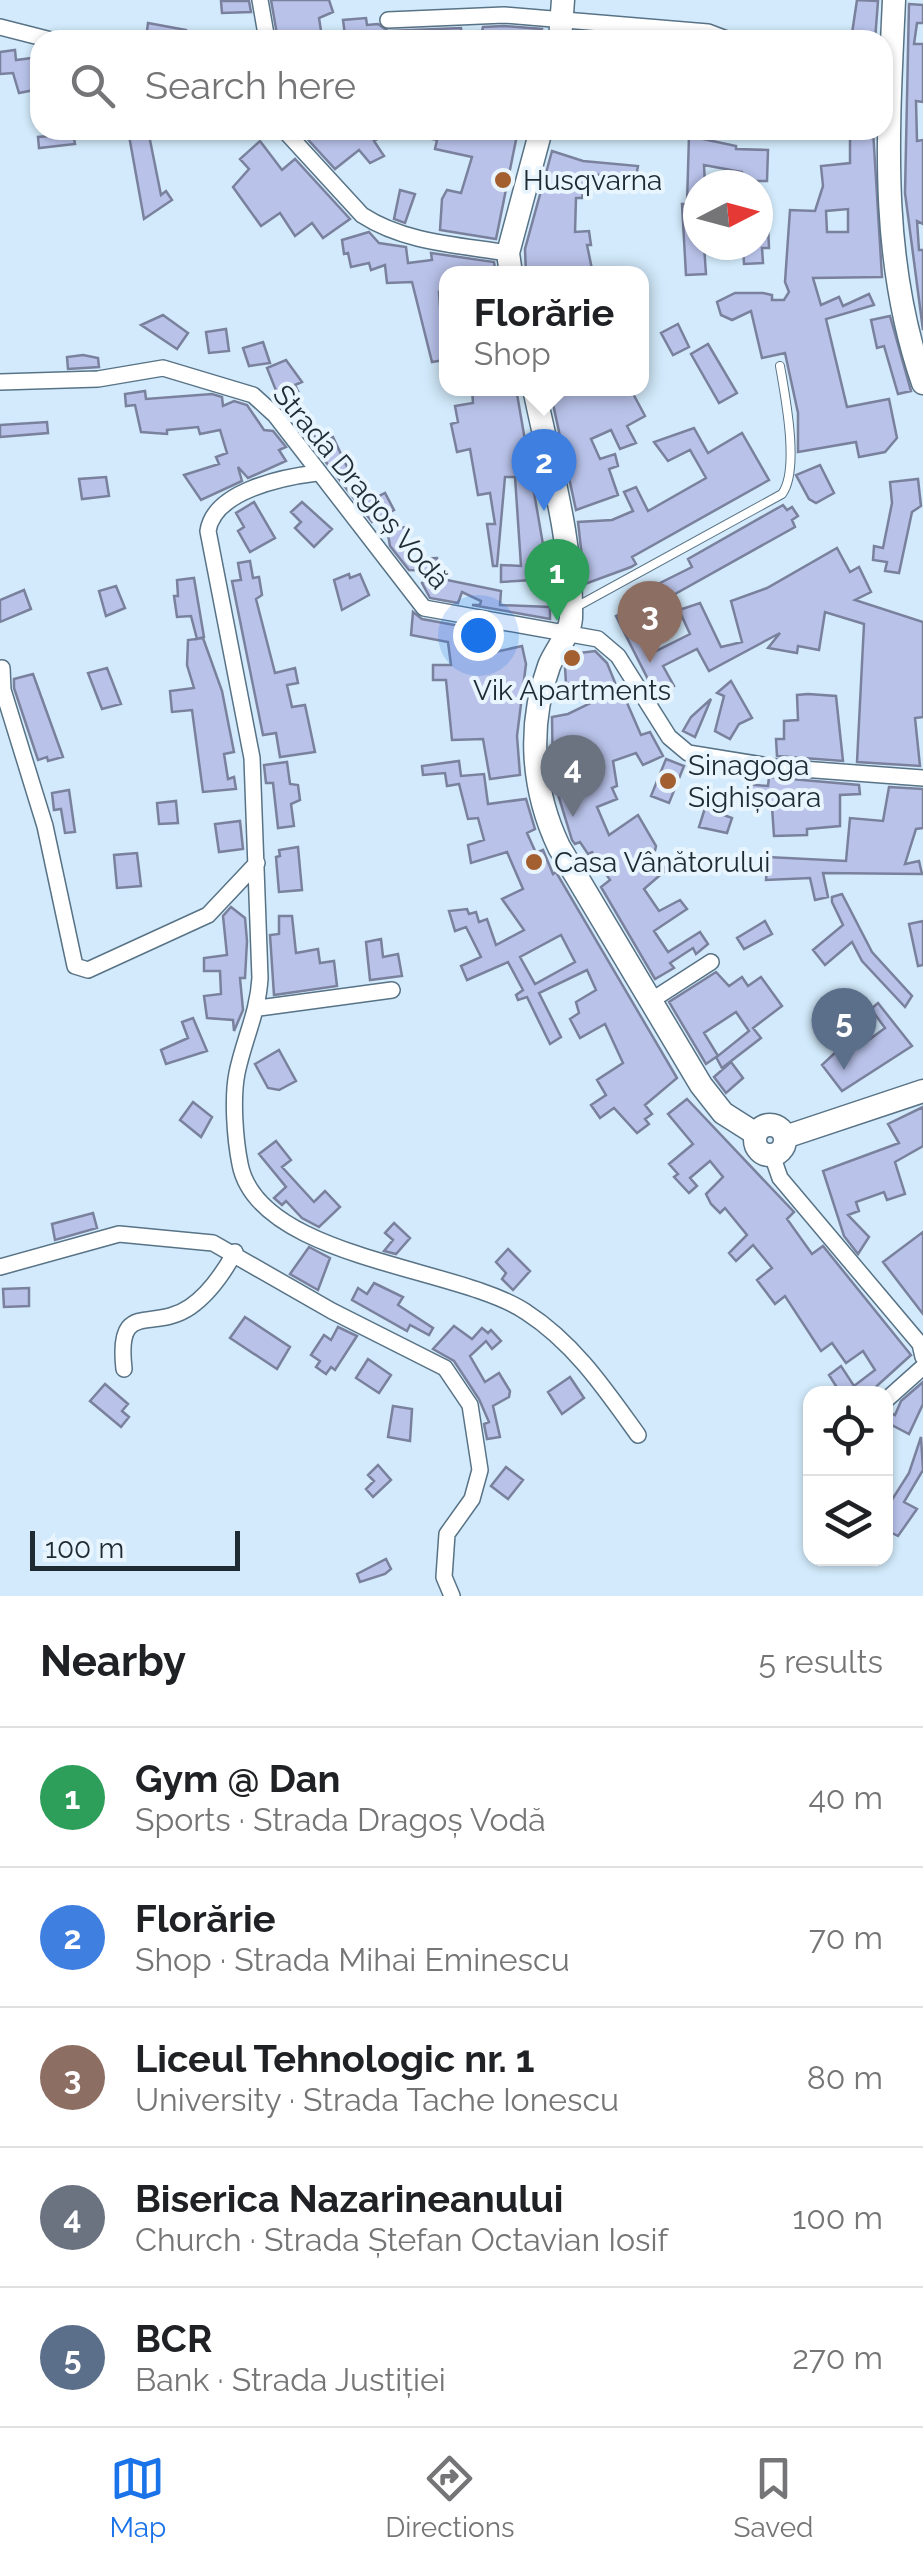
<!DOCTYPE html>
<meta charset="utf-8">
<style>
body{margin:0;font-family:Raleway,sans-serif;background:#f2f2f2;color:#202124}
.controls{position:absolute;right:30px;bottom:30px;display:grid;overflow:hidden;border-radius:20px;box-shadow:0 2px 8px #0004}
.controls button{width:90px;height:90px;display:grid;place-items:center;padding:0;border:0;border-bottom:2px solid #e0e0e0;background:#fff;color:#202124;font:50px sans-serif}
.compass{position:absolute;left:683px;top:170px;width:90px;height:90px;border-radius:50%;background:#fff;box-shadow:0 2px 8px #0004;rotate:84deg}
.scale{position:absolute;left:30px;bottom:25px;width:210px;box-sizing:border-box;padding-left:10px;border:5px solid #1f2b33;border-top:0;font-size:28px;line-height:35px;white-space:nowrap;color:#1f2b33;-webkit-text-stroke:8px #e9f5fe;paint-order:stroke}
.you{position:absolute;left:478px;top:635px;width:35px;height:35px;margin:-25px;border:8px solid #fff;border-radius:50%;background:#1a73e8;box-shadow:0 0 0 15px #1a73e833}
.badge{display:grid;place-items:center;width:65px;height:65px;border-radius:50%;background:#1a73e8;color:#fff;font-size:32px;font-weight:700}
.pin{position:absolute;translate:-50% -82px;filter:drop-shadow(0 2px 5px #0008)}
.pin::after{content:'';position:absolute;top:52px;width:35px;height:30px;background:inherit;clip-path:polygon(0 0,100% 0,50% 100%)}
.popup{position:absolute;left:439px;top:266px;width:210px;height:130px;box-sizing:border-box;display:grid;place-content:center;border-radius:20px;background:#fff;filter:drop-shadow(0 2px 8px #0005);font-size:32px;white-space:nowrap;color:#757577}
.popup b{font-size:38px;color:#202124}
.popup::after{content:'';position:absolute;left:50%;top:100%;margin-left:-20px;border:20px solid transparent;border-top-color:#fff}
.list{margin:0;padding:0;list-style:none}
h2{display:flex;justify-content:space-between;align-items:center;height:130px;margin:0;padding:0 40px;font-size:42px}
h2 small{font-size:32px;font-weight:400;color:#757577}
.list li{display:grid;grid-template-columns:65px 1fr auto;gap:30px;align-items:center;box-sizing:border-box;height:140px;padding:0 40px;border-top:2px solid #e0e0e0}
.list b{display:block;font-size:38px;white-space:nowrap}
.list p{margin:0;font-size:32px;white-space:nowrap;color:#757577}
.list em{font-size:32px;font-style:normal;color:#757577}
.icon{flex:none;width:55px;height:55px;fill:none;stroke:currentColor;stroke-width:2;stroke-linecap:round;stroke-linejoin:round}
.map{position:relative;flex:none;width:923px;height:1596px;overflow:hidden}
.search{position:absolute;background:#fff;box-shadow:0 2px 8px #0004;left:30px;right:30px;top:30px;height:110px;display:flex;align-items:center;gap:25px;box-sizing:border-box;padding:0 35px;border-radius:30px;color:#757577;font-size:38px}
.sheet{height:830px;background:#fff}
nav{display:flex;justify-content:space-around;align-items:center;box-sizing:border-box;height:140px;border-top:2px solid #e0e0e0;background:#fff;font-size:28px;color:#757577}
nav a{display:grid;justify-items:center;gap:5px}
nav .on{color:#1a73e8}
.map>svg:first-child{display:block}
</style>
<div class="map">
<svg width="923" height="1596" viewBox="0 0 923 1596">
<rect width="100%" height="100%" fill="#d2eafb"/>
<path fill="#b9c3ea" stroke="#7a819d" stroke-width="2.5" fill-rule="evenodd" d="M271 0H329L333 12 319 18 322 37 278 40Z
M857 0 878 1 875 40H851Z
M221 1H249L251 12 222 13Z
M909 4 923 5V23H917L914 44H923V102L916 101 917 141 923 140V224L917 221 919 250H923V330L905 193Z
M366 18 367 25 378 24 388 31 461 28 462 40H352L345 35 343 20Z
M148 23 186 30 184 40 147 31Z
M483 27 504 26 542 29 540 40H480Z
M15 50 16 60 40 57V86L34 90 19 93 13 73 0 74V52Z
M128 130H148L161 195 166 191 172 200 144 219Z
M307 130H393L374 141 384 156 370 163 359 150 335 169 302 133Z
M415 130 478 137 479 130H518L496 239 440 230 442 199 447 190 461 193 472 157 435 149 437 140 414 135Z
M873 130 882 277 813 278 821 305 839 297 843 306 869 294 874 305 826 319 847 407 889 399 897 438 885 452 859 457 856 442 798 452V413L785 353 762 358 751 311 732 320 721 315 717 302 735 293H763L772 295V300H784L789 292 785 282 790 210 815 211 823 186 821 166 850 163V137L854 132ZM848 209V232H827L826 211Z
M73 134 75 144 39 148 38 137Z
M689 136 736 146V149L768 150 767 181H742V172L704 165 705 185H698V245H704L706 274 686 275 682 204H687Z
M260 141 282 170 295 159 350 219 323 238 312 223 295 236 280 213 261 226 233 187 249 169 240 159Z
M552 151 583 161 638 166 636 177 586 174 582 198H576L575 232 589 231 591 245H587L593 274H526L525 249Z
M400 190 415 194 405 223 394 219Z
M767 202 769 248H762L763 263 744 264 743 245H758V203Z
M369 232 379 243 406 247 408 263 432 260 431 253 494 262 496 274H446V292H439L444 360 432 362 412 282 387 283 385 265 371 270 369 263 351 267 348 253 344 254 342 240Z
M163 315 188 333 177 349 141 325Z
M890 316 911 391 898 394 884 346 877 348 871 320Z
M678 324 689 347 673 355 661 333Z
M226 329 229 351 209 353 206 332Z
M263 342 270 363 249 366 243 348Z
M708 344 737 393 719 403 691 354Z
M83 355 98 358 99 367 68 369 67 357Z
M286 360 302 382 295 385 298 391 279 398 267 368Z
M472 388H513L517 394 549 579 501 582V565L521 566 515 477H505L497 566H493L487 524H495L490 493 478 495 470 449 457 452 451 424 458 422 455 406 473 403Z
M553 388H611L615 394 630 388 645 416 627 426 636 443 620 449 611 430 591 439 600 459 615 454 618 466 609 469 618 495 576 510 550 390Z
M145 391 146 399 212 394 222 397 223 406 234 401 247 405 264 430 273 431 286 447 279 450 286 461 248 478 238 467 242 481 201 500 184 475 219 464 216 457 227 453 220 430 200 434 198 427 167 430V434L141 432 135 405 126 406 125 394Z
M47 422 48 433 0 437V425Z
M311 427 317 443 333 437 357 488 363 485 373 499 385 493 394 510 372 522 302 431Z
M694 428 708 453 742 433 769 480 632 557 636 564 631 567 585 584 578 522 612 520 633 511 624 492 636 487 648 511 706 478 690 450 668 461 654 442Z
M820 465 834 493 816 503 809 499 796 475Z
M106 477 109 496 82 499 79 479Z
M918 479 921 506 912 512 899 573 885 571 887 562 873 560 874 546 883 548 892 503 890 482Z
M254 502 275 538 250 552 238 531 244 527 236 513Z
M302 502 332 529 314 547 295 528 301 522 291 512Z
M783 505 787 510 792 507 798 516 792 520 795 527 666 599 658 584 692 567 688 559Z
M406 527 410 559 437 558V578L501 591 500 605 550 607V619L472 605H480L481 601 462 592 458 603 430 598 422 583 435 571 409 570 390 546 387 529Z
M837 548 850 572 859 567 871 592 855 600 923 622V717L915 718 920 766 857 762 864 624 825 612 819 650 798 646 797 653 768 648 780 633 709 671 697 649 663 666 674 686 656 695 616 616 631 609 656 651 690 634 679 610 700 603 721 647 742 642 731 601 767 588Z
M250 561 253 578 259 577 262 595 256 599 275 673 295 668 298 683 287 685 292 707 305 705 315 752 280 757 276 733 263 735 232 581 241 580 238 563Z
M349 574 350 578 360 574 369 595 342 610 334 580Z
M194 578 204 637 197 639 191 616 177 617 174 596H178L177 580Z
M116 586 125 608 106 616 99 591Z
M24 590 31 609 0 622V600Z
M413 612 422 619 493 632 495 652 522 646 526 664 517 736 520 775 490 779 483 739 452 740 446 680H433V665H451L448 642 411 635Z
M203 638 222 691 234 752 224 754 228 779 234 777 236 789 203 792 192 710 172 712 170 691 194 688 187 665 188 640Z
M595 651 607 663 618 690 621 689 641 735 650 732 663 756 643 765 636 753 613 761 617 786 612 788 617 799 597 807 609 835 638 815 656 846 654 855 666 870 644 889 659 911 680 900 687 909 654 931 668 952 700 932 708 944 696 954 693 948 670 963 674 968 655 979 601 887 610 880 592 852 588 854 580 842 575 844 572 840 553 778 552 717 568 714 599 699 592 682 566 684 565 667 572 654Z
M107 668 121 704 102 709 88 673Z
M33 674 63 757 48 761 47 757 38 760 14 688V679Z
M731 681 752 718 739 724 730 739 715 731 724 696 717 693Z
M808 694 836 696 843 761 777 756 776 739H784V721L798 720 797 695Z
M711 699 695 737 683 731 691 717Z
M666 759 684 766 669 803 651 796Z
M459 761 461 776 484 774 488 804 526 799 535 829 527 833 536 853 543 850 553 874 556 872 677 1078 645 1105 652 1114 645 1119 649 1124 637 1133 614 1108 600 1118 591 1105 606 1095 597 1080 623 1063 605 1024 580 1038 570 1019 579 1013 576 1002 596 990 587 970 539 993 561 1037 550 1044 527 997 518 1000 516 995 523 990 508 962 467 980 461 966 481 957 466 927 455 931 449 911 467 909 469 914 476 912 479 922 487 919 496 945 524 930 502 899 523 889 507 852 471 863 468 845 484 840 478 818 468 819 459 784 447 786 445 773 423 775 422 766ZM561 935 575 962 535 984 520 957Z
M287 762 290 784 298 785 300 800 291 804 294 826 278 828 273 783H266L264 765Z
M769 777 859 785 860 794 840 795V826L807 829V835L774 836 772 807 744 806 745 784 768 786Z
M889 787 923 789V828L916 829 905 864 919 861 922 874 823 873 828 897 815 900 810 878 766 880 768 857 846 861 850 818 883 821Z
M69 790 75 832 65 833 61 809 54 810 52 793Z
M176 801 178 823 159 824 157 803Z
M705 808 732 818 727 833 699 827Z
M240 821 243 849 219 852 215 824Z
M298 847 302 890 279 892 276 857 280 856 279 850Z
M137 853 141 886 117 888 114 855Z
M842 894 872 952 912 996 905 1007 862 961 852 942 825 965 813 950 843 925 832 902V897Z
M231 907 245 918 247 941 245 978H240L243 1010 234 1031 233 1020 207 1018 204 996 221 994 220 971H204V958L227 955 223 916Z
M279 916H292L296 953 318 949 320 963 334 961 337 986 274 995 270 935 279 934Z
M765 921 772 934 744 949 737 938Z
M923 921V965L918 966 909 924Z
M381 939 383 957 398 954 402 976 370 980 366 942Z
M716 972 729 986 742 977 748 986 761 977 782 1006 753 1028 761 1038 722 1068 716 1057 706 1064 669 1002ZM736 1012 749 1031 718 1056 704 1033Z
M878 1003 912 1046 842 1091 822 1065 837 1051 832 1045 854 1028 866 1042 885 1028 871 1009Z
M193 1018 207 1051 166 1064 161 1050 188 1038 182 1022Z
M279 1050 296 1081 279 1090 268 1088 255 1064Z
M731 1062 743 1078 726 1093 714 1077Z
M687 1099 794 1212 787 1219 812 1254 823 1246 911 1355 868 1394H841L829 1375 841 1366 854 1386 875 1370 863 1351 846 1363 832 1343 821 1351 785 1296 775 1304 757 1280 772 1268 753 1245 736 1261 729 1253 747 1235 725 1208 720 1213 711 1204 706 1194 723 1177 710 1161 690 1178 697 1186 689 1193 674 1177 678 1174 669 1164 693 1144 668 1114Z
M193 1102 212 1117 201 1137 180 1120Z
M923 1107V1146L895 1162 905 1194 887 1200 884 1192 856 1202 859 1211 848 1215 869 1237 858 1254 844 1236 823 1171 899 1143 888 1124Z
M276 1141 291 1160 282 1167 314 1202 325 1191 340 1207 319 1227 302 1218 286 1201 282 1205 274 1198 286 1187 259 1154Z
M93 1213 97 1228 55 1240 52 1224Z
M394 1223 410 1238 396 1254 384 1251 393 1240 385 1233Z
M923 1232V1314L883 1262Z
M309 1247 330 1258 318 1290 290 1274Z
M508 1249 530 1271 513 1290 502 1279 506 1273 496 1262Z
M374 1283 403 1297 398 1305 433 1328 429 1335 410 1325 407 1331 352 1300 358 1288 367 1294Z
M29 1288V1306L4 1307 3 1289Z
M245 1317 290 1347 277 1369 230 1338Z
M454 1326 472 1339 482 1328 488 1333 491 1330 501 1341 492 1349 486 1341 470 1356 485 1382 499 1373 510 1391 509 1397 493 1406 500 1437 487 1439 484 1424 489 1422 479 1399 454 1361 433 1349Z
M338 1327 357 1336 335 1370 331 1367 326 1374 316 1367 320 1361 311 1355 324 1335 331 1340Z
M368 1359 391 1375 379 1393 356 1378Z
M570 1377 584 1398 562 1414 548 1392Z
M923 1382V1404L909 1434 886 1422V1411L895 1415 901 1401Z
M105 1384 128 1404 122 1411 129 1417 121 1427 90 1401Z
M393 1406 412 1409 410 1441 388 1437Z
M921 1437 923 1470 904 1502 917 1509 898 1536 886 1530V1509L909 1473Z
M378 1465 391 1480 373 1497 366 1489 374 1481 368 1475Z
M506 1467 523 1480 508 1499 491 1486Z
M386 1559 391 1569 385 1574 360 1582 357 1574Z"/>
<g fill="none" stroke-linecap="round" stroke-linejoin="round">
<defs>
<path id="lane" d="M576 607 782 494C800 470 785 395 780 366"/>
<path id="street" d="M260 0 267 40
M388 20 504 15 708 32 729 40
M0 27 51 40
M284 130 362 215C405 243 459 245 508 253
M0 382 98 379 163 368 253 395 275 415 424 608 598 639 618 656 669 737 688 753 775 767 923 778
M317 473C283 477 214 491 208 531L252 758 260 978C258 1013 244 1039 237 1073 232 1098 235 1139 240 1164 258 1259 460 1267 526 1312 574 1343 605 1389 638 1435
M2 668 3 690 45 826 75 966 88 970 208 915 257 863
M649 1002 711 962
M259 1008 392 990
M772 1155 780 1178 920 1344 923 1357
M0 1267 119 1234 213 1243 332 1311 445 1368 470 1405 480 1470 472 1499 447 1534 444 1577 452 1596
M124 1369C116 1298 152 1333 190 1307 209 1294 224 1272 235 1252
M886 1400 923 1367"/>
<path id="secondary" d="M894 0C888 132 879 256 923 383
M560 40 563 0
M511 274 508 253 541 130
M534 388C549 462 573 542 571 618 570 635 555 650 549 666 527 726 532 790 559 847L701 1085 723 1113 756 1134
M755 1140a15 15 0 1 1 30 0a15 15 0 1 1-30 0Z
M785 1137 923 1091"/>
</defs>
<use href="#lane" stroke="#587386" stroke-width="10"/>
<use href="#street" stroke="#587386" stroke-width="18"/>
<use href="#secondary" stroke="#587386" stroke-width="25"/>
<use href="#lane" stroke="#fff" stroke-width="8"/>
<use href="#street" stroke="#fff" stroke-width="15"/>
<use href="#secondary" stroke="#fff" stroke-width="22"/>
</g>
<g fill="#a45f31" stroke="#e9f5fe" stroke-width="4">
<circle cx="503" cy="180" r="10"/>
<circle cx="572" cy="658" r="10"/>
<circle cx="668" cy="781" r="10"/>
<circle cx="534" cy="862" r="10"/>
</g>
<g text-anchor="middle" dominant-baseline="central" stroke-width="8" stroke-linejoin="round" paint-order="stroke">
<g font-size="28" fill="#1f2b33" stroke="#e9f5fe" text-anchor="start">
<text x="523" y="180">Husqvarna</text>
<text x="572" y="690" text-anchor="middle">Vik Apartments</text>
<text x="688" y="765">Sinagoga<tspan x="688" dy="32">Sighișoara</tspan></text>
<text x="554" y="862">Casa Vânătorului</text>
</g>
<g font-size="28" fill="#1f2b33" stroke="#e9f5fe">
<text transform="translate(361 487) rotate(50)">Strada Dragoș Vodă</text>
</g>
</g>
</svg>
<div class="controls">
<button><svg class="icon" aria-label="locate" viewBox="0 0 24 24"><circle cx="12" cy="12" r="6"/><path d="M12 2v4M12 18v4M2 12h4M18 12h4"/></svg></button>
<button><svg class="icon" aria-label="layers" viewBox="0 0 24 24"><path d="M12 4l9 5-9 5-9-5zM3 14l9 5 9-5"/></svg></button>
</div>
<svg class="compass" viewBox="-18 -18 36 36"><path d="M0-13l5 13h-10z" fill="#e53935"/><path d="M0 13l5-13h-10z" fill="#757577"/></svg>
<div class="scale">100 m</div>
<div class="you"></div>
<div class="pin badge" style="left:557px;top:621px;background:#2e9e5b">1</div>
<div class="pin badge" style="left:544px;top:511px;background:#3f7fe0">2</div>
<div class="popup"><b>Florărie</b>Shop</div>
<div class="pin badge" style="left:650px;top:663px;background:#8d6e63">3</div>
<div class="pin badge" style="left:573px;top:817px;background:#6b7280">4</div>
<div class="pin badge" style="left:844px;top:1070px;background:#5c6f8a">5</div>
<div class="search"><svg class="icon" aria-label="search" viewBox="0 0 24 24"><circle cx="10" cy="10" r="6"/><path d="M15 15l6 6"/></svg>Search here</div>
</div>
<section class="sheet">
<h2>Nearby<small>5 results</small></h2>
<ul class="list">
<li><span class="badge" style="background:#2e9e5b">1</span><div><b>Gym @ Dan</b><p>Sports · Strada Dragoș Vodă</p></div><em>40 m</em></li>
<li><span class="badge" style="background:#3f7fe0">2</span><div><b>Florărie</b><p>Shop · Strada Mihai Eminescu</p></div><em>70 m</em></li>
<li><span class="badge" style="background:#8d6e63">3</span><div><b>Liceul Tehnologic nr. 1</b><p>University · Strada Tache Ionescu</p></div><em>80 m</em></li>
<li><span class="badge" style="background:#6b7280">4</span><div><b>Biserica Nazarineanului</b><p>Church · Strada Ștefan Octavian Iosif</p></div><em>100 m</em></li>
<li><span class="badge" style="background:#5c6f8a">5</span><div><b>BCR</b><p>Bank · Strada Justiției</p></div><em>270 m</em></li>
</ul>
</section>
<nav>
<a class="on"><svg class="icon" aria-label="map" viewBox="0 0 24 24"><path d="M3 6l6-2 6 2 6-2v14l-6 2-6-2-6 2zM9 4v14M15 6v14"/></svg>Map</a>
<a><svg class="icon" aria-label="directions" viewBox="0 0 24 24"><path d="M12 3l9 9-9 9-9-9zM9 14v-3h6M13 9l2 2-2 2"/></svg>Directions</a>
<a><svg class="icon" aria-label="saved" viewBox="0 0 24 24"><path d="M7 4h10v16l-5-4-5 4z"/></svg>Saved</a>
</nav>
